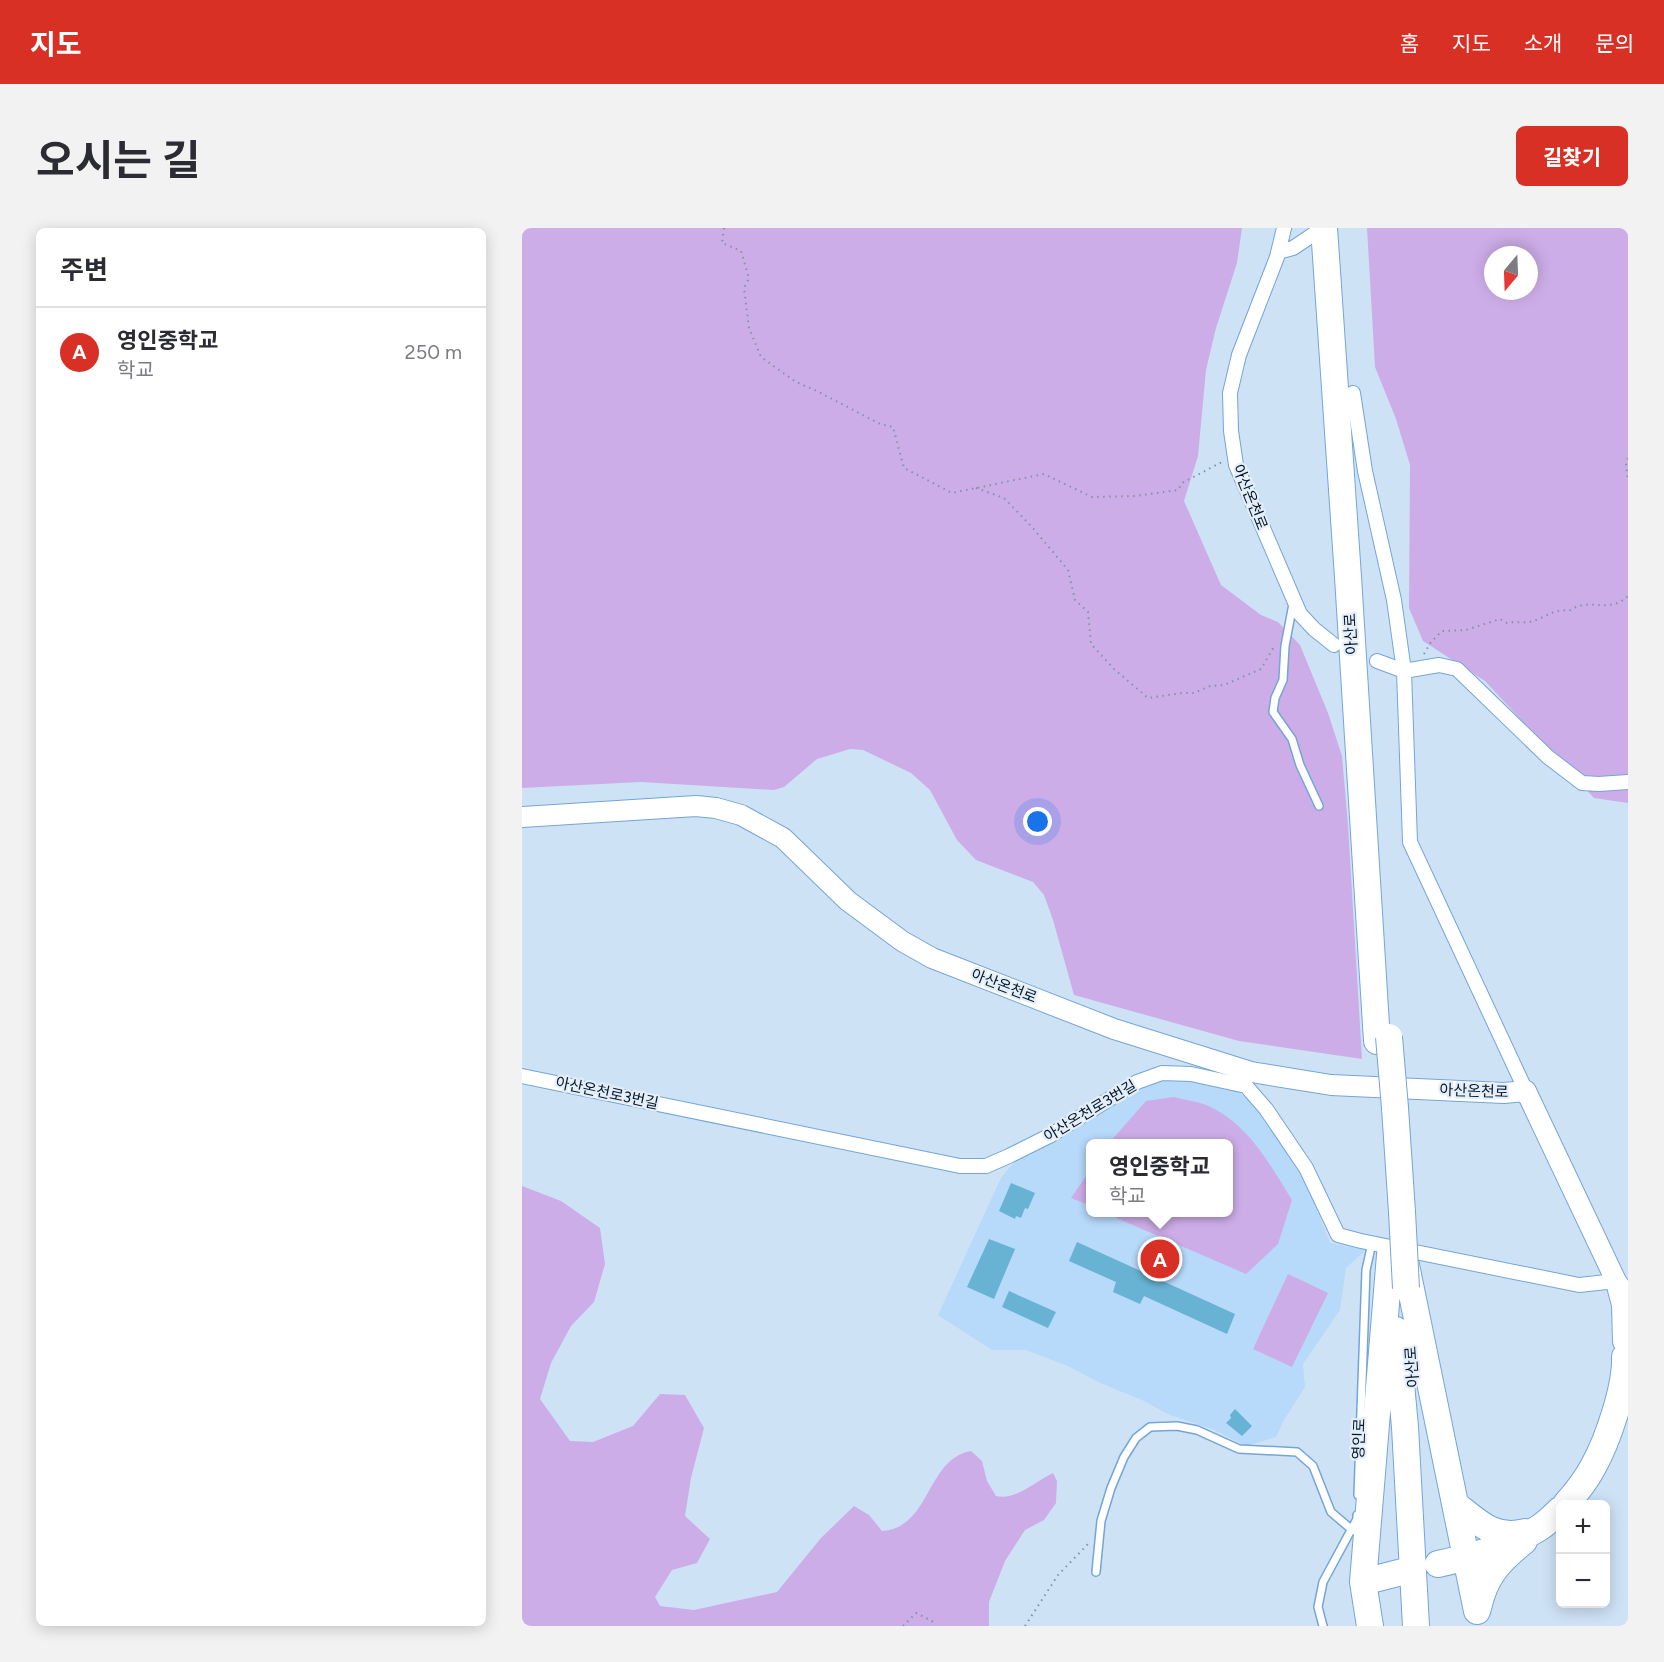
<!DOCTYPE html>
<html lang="ko">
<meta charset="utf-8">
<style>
body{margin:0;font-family:Figtree,"Noto Sans KR",sans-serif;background:#f2f2f3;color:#2b2b33}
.controls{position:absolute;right:18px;bottom:18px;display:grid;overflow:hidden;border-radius:9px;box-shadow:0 3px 15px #0003}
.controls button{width:54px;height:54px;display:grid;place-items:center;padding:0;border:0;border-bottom:2px solid #e1e1e2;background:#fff;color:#2b2b33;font:30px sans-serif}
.compass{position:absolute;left:962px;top:18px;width:54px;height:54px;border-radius:50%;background:#fff;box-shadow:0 3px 15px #0003;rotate:199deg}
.you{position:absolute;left:516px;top:594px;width:21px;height:21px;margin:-15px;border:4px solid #fff;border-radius:50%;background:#1a73e8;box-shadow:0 0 0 9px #1a73e833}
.badge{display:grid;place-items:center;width:39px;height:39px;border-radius:50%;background:#d93025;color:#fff;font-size:20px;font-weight:700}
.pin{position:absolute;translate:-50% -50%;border:3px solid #fff;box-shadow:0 2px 6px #0006}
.popup{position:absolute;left:564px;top:911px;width:147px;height:78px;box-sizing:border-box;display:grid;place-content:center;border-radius:9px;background:#fff;filter:drop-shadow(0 2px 4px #0005);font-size:20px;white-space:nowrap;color:#7c7c81}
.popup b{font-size:22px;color:#2b2b33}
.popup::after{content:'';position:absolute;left:50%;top:100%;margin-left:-12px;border:12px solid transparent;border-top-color:#fff}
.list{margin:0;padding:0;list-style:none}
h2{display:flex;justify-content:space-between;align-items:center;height:78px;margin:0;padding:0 24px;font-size:26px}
h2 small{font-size:20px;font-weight:400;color:#7c7c81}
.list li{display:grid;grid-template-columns:39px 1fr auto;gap:18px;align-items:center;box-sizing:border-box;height:90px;padding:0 24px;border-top:2px solid #e1e1e2}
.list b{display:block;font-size:22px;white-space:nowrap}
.list p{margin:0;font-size:20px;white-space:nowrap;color:#7c7c81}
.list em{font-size:20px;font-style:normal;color:#7c7c81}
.map{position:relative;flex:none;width:1106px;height:1398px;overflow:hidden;border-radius:9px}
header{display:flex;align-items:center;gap:36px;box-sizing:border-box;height:84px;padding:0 30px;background:#d93025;color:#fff}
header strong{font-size:28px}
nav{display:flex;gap:33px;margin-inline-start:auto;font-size:21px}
.intro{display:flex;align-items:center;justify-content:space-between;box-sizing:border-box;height:144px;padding:0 36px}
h1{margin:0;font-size:42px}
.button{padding:15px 27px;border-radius:9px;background:#d93025;color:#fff;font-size:21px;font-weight:700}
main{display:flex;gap:36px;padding:0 36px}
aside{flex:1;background:#fff;border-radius:9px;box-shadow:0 3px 15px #0003}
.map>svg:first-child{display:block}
</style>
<header>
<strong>지도</strong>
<nav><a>홈</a><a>지도</a><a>소개</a><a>문의</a></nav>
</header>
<div class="intro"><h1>오시는 길</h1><a class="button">길찾기</a></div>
<main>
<aside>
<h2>주변<small></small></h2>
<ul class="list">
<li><span class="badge">A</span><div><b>영인중학교</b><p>학교</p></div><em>250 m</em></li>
</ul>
</aside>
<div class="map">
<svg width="1106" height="1398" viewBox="0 0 1106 1398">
<rect width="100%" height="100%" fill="#cee2f6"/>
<path fill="#b7d9fa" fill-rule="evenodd" d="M655 851 714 862 729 874 747 895 784 955 808 1015 844 1022 824 1040 818 1082 781 1136 783 1159 762 1192 754 1209 724 1218 690 1201 648 1187 620 1172 578 1155 548 1139 504 1122H470L416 1087 479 950 487 940 499 929 558 899 616 858 638 852ZM569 916H707V984H569Z"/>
<path fill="#cdade8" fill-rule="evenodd" d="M0 0H720L715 35 694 100 684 142 676 228 662 273 699 357 739 387 756 394 778 417 806 485 820 528 826 597 840 831 717 813 552 767 531 692 522 667 511 654 454 632 435 612 408 562 389 545 341 522 328 521 295 531 262 559 252 562 119 554 0 560Z
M845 0H1106V575L1072 570 963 453 901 413 887 380 888 237 874 191 853 139ZM971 27H1007V63H971Z
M652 869C662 872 674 873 684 877 726 895 747 935 770 972L756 1016 724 1046 583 985 707 984V916L587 915 624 873Z
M569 941V978L549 970Z
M0 958 39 973 78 1000 83 1036 72 1074 49 1098 29 1135 18 1171 48 1213 71 1214 111 1198 138 1166 163 1167 182 1200 169 1250 163 1288 188 1311 175 1335 150 1342 133 1369 138 1378 172 1382 255 1364 299 1310 332 1278 347 1287 360 1303C409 1300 404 1231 449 1223L460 1233 465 1253 474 1268C493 1273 514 1253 531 1245L535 1253 534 1275 522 1292 503 1302 483 1333 467 1374V1398H0Z
M766 1046 806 1065 770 1139 731 1121Z"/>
<path fill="#68b2d3" d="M489 955 513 965 506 981 503 980 499 990 494 988 493 991 477 983Z
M467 1011 493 1021 472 1071 445 1059Z
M555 1014 713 1086 705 1106 622 1068 618 1076 591 1064 594 1054 547 1033Z
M487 1063 534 1084 526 1100 480 1079Z
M713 1181 730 1198 720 1208 704 1195 709 1190 708 1187Z"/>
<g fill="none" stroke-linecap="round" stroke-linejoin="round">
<defs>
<path id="lane" d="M771 376 763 418 761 452 753 470 751 484 770 511 778 537 797 578
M836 1267 844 1042 850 1015
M574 1344 579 1293 589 1260 602 1229 614 1210 628 1199 655 1198 675 1202 717 1221 775 1224 791 1238 809 1284 829 1301 840 1306
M801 1398 796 1379 801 1354 835 1291V1287"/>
<path id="street" d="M762 0 755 29 717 127 708 165 709 203 714 237 778 386 792 401 812 417
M756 24 771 20 801 0
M831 165 843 243 872 372 882 443 888 614 1004 863
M855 433 882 443 917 437 935 441 1026 529 1060 555 1077 556 1106 554
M0 848 438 938H464L487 928 529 907 615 854 640 845 669 846 724 858 744 881 784 940 816 1007 839 1013 1057 1057 1094 1053"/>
<path id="secondary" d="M0 589 174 578 194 580 219 587 261 610 326 673 380 713 410 730 592 801 729 844 809 857 982 865 1004 863 1094 1053 1106 1070
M1095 1058 1100 1077 1101 1114"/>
<path id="highway" d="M802 0 826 349 855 813
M873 880 880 984
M884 1037 955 1383
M874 1102 883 1199 894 1398
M933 1276C956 1294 972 1312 1003 1304
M1044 1276C1054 1265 1064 1252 1071 1239 1086 1212 1104 1159 1103 1129
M916 1336C949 1329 987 1319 1017 1300 1025 1295 1032 1288 1038 1282
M841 1354 880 1344
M956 1380C963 1348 977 1333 1002 1313
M848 1398 841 1354 868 1027"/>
</defs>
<use href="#lane" stroke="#74a5d6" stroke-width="10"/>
<use href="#street" stroke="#74a5d6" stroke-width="16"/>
<use href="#secondary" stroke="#74a5d6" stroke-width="22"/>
<use href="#highway" stroke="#74a5d6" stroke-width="28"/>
<path stroke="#8093a6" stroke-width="2" stroke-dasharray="1.5 4.5" stroke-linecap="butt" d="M202 0 200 15 219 23 227 50 222 60 227 100 239 129 274 154 295 163 358 196 371 199 382 240 430 265 522 246 570 269 613 268 656 262 660 255 698 235 702 236
M0 1 6 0
M1106 230 1104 237 1106 252
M454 260 482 270 510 299 546 342 553 372 566 384 569 416 592 441 626 470 660 465H672L688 458 702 457 739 441 753 417
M902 426 909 414 920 403 944 402 978 391 985 395C994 393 1006 396 1014 392 1025 388 1034 380 1047 383 1067 368 1086 387 1106 368
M381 1398 394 1385 410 1393 412 1398
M503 1398 536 1347 567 1315"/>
<use href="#lane" stroke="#fff" stroke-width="7"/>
<use href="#street" stroke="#fff" stroke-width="14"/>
<use href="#secondary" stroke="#fff" stroke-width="20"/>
<use href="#highway" stroke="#fff" stroke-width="26"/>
<defs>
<path id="highway-bridge" d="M867 809 873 880
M880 984 884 1060"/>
</defs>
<use href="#highway-bridge" stroke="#74a5d6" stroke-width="28" stroke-linecap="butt"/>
<use href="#highway-bridge" stroke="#fff" stroke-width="26"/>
</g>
<g text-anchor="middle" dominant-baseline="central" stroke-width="4.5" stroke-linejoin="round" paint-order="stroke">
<g font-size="15" fill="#041729" stroke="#e4eef8">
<text transform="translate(728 269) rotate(68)">아산온천로</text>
<text transform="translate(829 406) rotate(-93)">아산로</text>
<text transform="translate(482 758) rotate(21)">아산온천로</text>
<text transform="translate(952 863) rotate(2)">아산온천로</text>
<text transform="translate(85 865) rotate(12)">아산온천로3번길</text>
<text transform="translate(568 883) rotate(-31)">아산온천로3번길</text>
<text transform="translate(890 1139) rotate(-94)">아산로</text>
<text transform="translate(837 1211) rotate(-88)">영인로</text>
</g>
</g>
</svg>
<div class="controls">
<button>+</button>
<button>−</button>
</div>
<svg class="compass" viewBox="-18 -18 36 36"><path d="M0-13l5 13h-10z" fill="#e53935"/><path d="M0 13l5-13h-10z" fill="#7c7c81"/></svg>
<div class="you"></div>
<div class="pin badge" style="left:638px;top:1031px">A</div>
<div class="popup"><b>영인중학교</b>학교</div>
</div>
</main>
